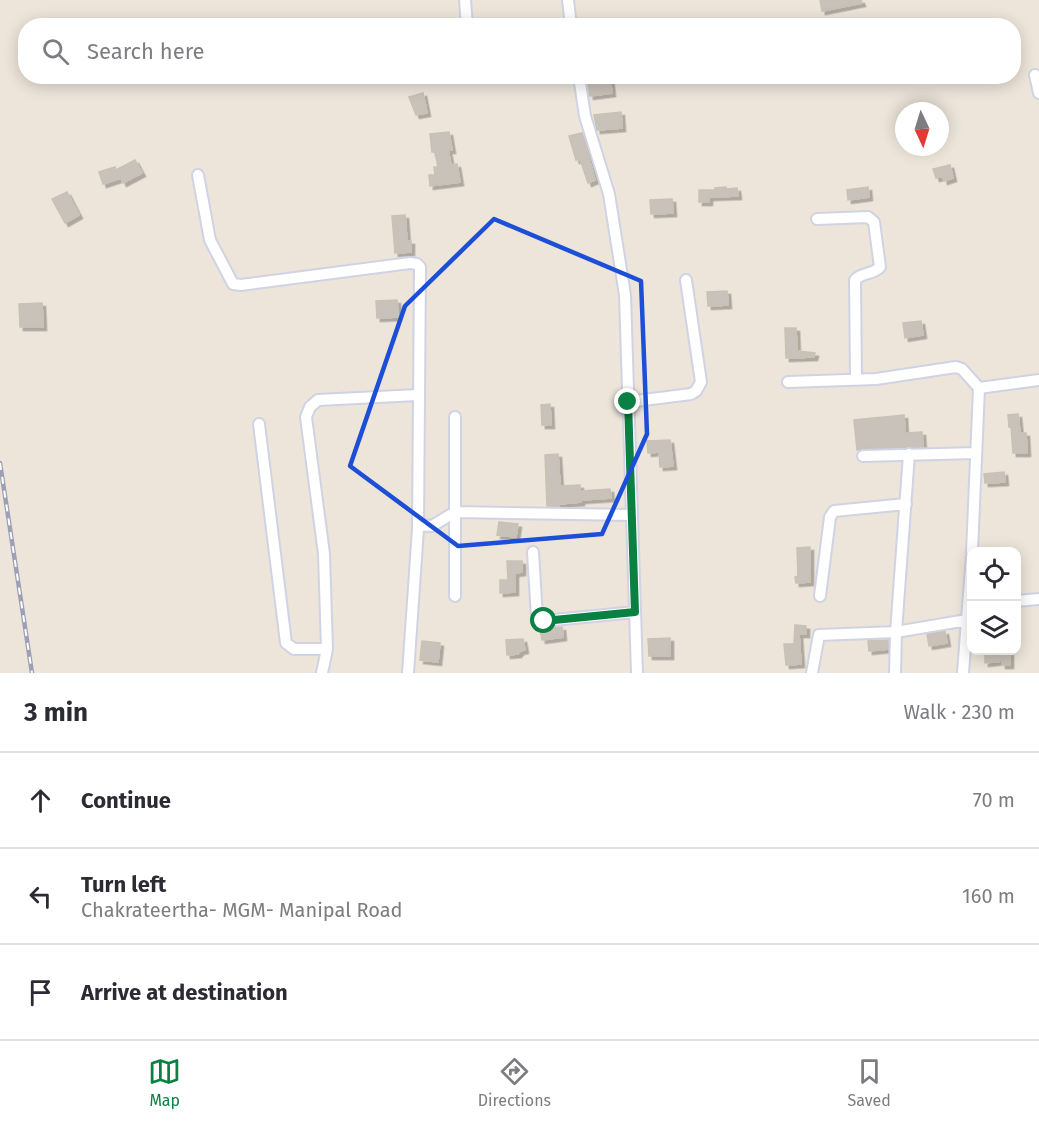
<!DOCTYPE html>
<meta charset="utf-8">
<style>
body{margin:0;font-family:"Fira Sans",sans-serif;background:#f2f2f3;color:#2b2b33}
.controls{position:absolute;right:18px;bottom:18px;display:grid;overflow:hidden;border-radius:12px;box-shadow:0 3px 15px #0003}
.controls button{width:54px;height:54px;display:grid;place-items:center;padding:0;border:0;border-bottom:2px solid #e1e1e2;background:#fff;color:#2b2b33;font:30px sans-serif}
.compass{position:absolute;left:895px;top:102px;width:54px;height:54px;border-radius:50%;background:#fff;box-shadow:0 3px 15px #0003;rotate:176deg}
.stop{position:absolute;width:18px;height:18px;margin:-14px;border:4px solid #0b8043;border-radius:50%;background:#fff}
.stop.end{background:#0b8043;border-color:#fff;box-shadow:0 2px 6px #0008}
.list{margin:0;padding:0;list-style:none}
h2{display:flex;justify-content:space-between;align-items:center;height:78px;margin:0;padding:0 24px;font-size:26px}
h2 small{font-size:20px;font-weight:400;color:#7c7c81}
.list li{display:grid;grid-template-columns:39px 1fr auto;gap:18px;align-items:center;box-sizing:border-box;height:96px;padding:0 24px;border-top:2px solid #e1e1e2}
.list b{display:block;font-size:22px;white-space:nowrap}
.list p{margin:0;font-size:20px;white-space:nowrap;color:#7c7c81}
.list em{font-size:20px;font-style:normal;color:#7c7c81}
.icon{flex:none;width:33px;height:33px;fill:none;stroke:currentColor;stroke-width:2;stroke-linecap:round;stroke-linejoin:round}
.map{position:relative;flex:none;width:1039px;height:673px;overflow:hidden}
.search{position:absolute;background:#fff;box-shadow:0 3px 15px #0003;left:18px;right:18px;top:18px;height:66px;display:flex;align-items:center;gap:15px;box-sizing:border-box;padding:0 21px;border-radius:24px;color:#7c7c81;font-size:22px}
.sheet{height:366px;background:#fff}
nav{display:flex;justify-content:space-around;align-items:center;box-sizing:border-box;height:84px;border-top:2px solid #e1e1e2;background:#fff;font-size:16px;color:#7c7c81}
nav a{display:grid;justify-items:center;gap:3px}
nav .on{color:#0b8043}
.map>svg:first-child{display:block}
</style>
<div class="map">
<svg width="1039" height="673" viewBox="0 0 1039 673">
<defs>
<filter id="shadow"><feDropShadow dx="3.5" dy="3.5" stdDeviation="0" flood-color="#0004"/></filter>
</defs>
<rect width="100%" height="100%" fill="#ede5da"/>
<path fill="#c8c2ba" stroke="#c9c1b4" stroke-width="1.5" filter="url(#shadow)" d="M820 0H861L862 3 822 11Z
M587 76H610L612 93 590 96Z
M423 93 427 113 416 115 409 97Z
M621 112 622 128 597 130 594 115Z
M449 132 452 150H448L451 165 457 164 460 182 430 186 429 175H435L434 167H438L435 152H432L430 134Z
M582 133 595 180 588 183 580 159 576 160 569 136Z
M135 160 142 173 123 183 121 178 103 184 99 172 115 167 116 170Z
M950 165 953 178 944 181 943 176 936 178 933 169Z
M726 187V189L737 188 738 196 709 197V202H699V190H715V188Z
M868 187 869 197 848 200 847 190Z
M67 192 79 215 65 223 52 199Z
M672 199 673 213 651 214 650 200Z
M405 215 407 241H411V252L395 253 392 216Z
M727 291 728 305 708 306 707 292Z
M397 300 398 317 377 318 376 301Z
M42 303 43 327H20L19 304Z
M921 321 923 335 905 338 903 323Z
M785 328H796L797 351 815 353 814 357 786 358Z
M550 404 551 425H542L541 405Z
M1018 414 1020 433H1026L1027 453H1013L1011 427H1009L1008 415Z
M904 415 905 433 922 432 923 447 863 448 857 450 854 420Z
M670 440 673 466 660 467 659 452 648 453 647 441Z
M558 454 560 486 580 485V491L610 489 611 498 581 500V502L559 504V506H547L545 455Z
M1004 472 1005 482 985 483 984 474Z
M499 522 518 524 516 537 497 535Z
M810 547V582L796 583 795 577 798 576 797 548Z
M507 561H522V572L515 573V592L500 593V580H508Z
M795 625 806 626V634H799L801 664 786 665 784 644H794Z
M562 627 563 637 542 640 540 629Z
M945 631 947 643 929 646 927 634Z
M670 638V656H649L648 639Z
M523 639 525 650 520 651 518 654 507 655 506 640Z
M888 640V649L869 651 868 641Z
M422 641 440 643 438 662 420 660Z
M995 652H1010V665H1002V661L985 663V653Z"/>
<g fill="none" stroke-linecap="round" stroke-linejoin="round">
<defs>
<path id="street" d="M465 0 467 26
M568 0 571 26
M1035 75 1039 93
M579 76 585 116 609 194 625 295 637 673
M198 175 210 240 233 284 241 285 410 263 417 264 420 267 418 529 408 673
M817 219 868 217 874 222 880 267C873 275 861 272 855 280L856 380
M788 382 876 379 956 367 962 369 979 388
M628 402 691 394 696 391 701 382 686 280
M455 417V596
M259 424 286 643 294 649H327
M909 454 896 632 967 620 963 673
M863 456 976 453
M418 525 432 526 455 512 632 515
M533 552 537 617 544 621 635 612
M972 552 979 388 1039 380
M820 596 830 517 834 511 906 504
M1016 601 1039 599
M967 620 972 556
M322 673 327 649 324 554 306 417 310 407 318 400 418 395
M812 673 819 635 896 632 895 673"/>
</defs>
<use href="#street" stroke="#cfd3e4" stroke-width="14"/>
<use href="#street" stroke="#fff" stroke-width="10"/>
<defs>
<path id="rail" d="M0 463 32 673"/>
</defs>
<use href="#rail" stroke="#9ca0b6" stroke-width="4.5"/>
<use href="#rail" stroke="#fff" stroke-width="2" stroke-dasharray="7" stroke-linecap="butt"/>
</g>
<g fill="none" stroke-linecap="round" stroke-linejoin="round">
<path stroke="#0b8043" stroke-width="8" d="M544 621 635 612 628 402"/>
</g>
<path fill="none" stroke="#1d4ed8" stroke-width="4.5" stroke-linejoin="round" d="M494 219 641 281 647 434 602 534 458 546 350 466 405 306Z"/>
</svg>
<div class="controls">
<button><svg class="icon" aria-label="locate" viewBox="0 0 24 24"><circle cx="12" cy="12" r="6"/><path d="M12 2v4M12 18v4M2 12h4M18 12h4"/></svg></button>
<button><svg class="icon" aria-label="layers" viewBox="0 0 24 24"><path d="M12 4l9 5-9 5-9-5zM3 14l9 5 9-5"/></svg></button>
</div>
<svg class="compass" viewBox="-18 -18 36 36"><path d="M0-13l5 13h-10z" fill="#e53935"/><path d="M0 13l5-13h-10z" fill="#7c7c81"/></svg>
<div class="stop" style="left:544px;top:621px"></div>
<div class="stop end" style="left:628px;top:402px"></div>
<div class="search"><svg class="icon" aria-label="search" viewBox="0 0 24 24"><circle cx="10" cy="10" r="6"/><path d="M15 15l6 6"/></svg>Search here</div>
</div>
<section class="sheet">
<h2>3 min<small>Walk · 230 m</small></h2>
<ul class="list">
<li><svg class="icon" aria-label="ahead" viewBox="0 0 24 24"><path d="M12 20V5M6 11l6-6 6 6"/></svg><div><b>Continue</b></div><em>70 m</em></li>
<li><svg class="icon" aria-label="left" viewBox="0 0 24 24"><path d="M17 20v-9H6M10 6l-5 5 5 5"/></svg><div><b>Turn left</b><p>Chakrateertha- MGM- Manipal Road</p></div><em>160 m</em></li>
<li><svg class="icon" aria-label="arrive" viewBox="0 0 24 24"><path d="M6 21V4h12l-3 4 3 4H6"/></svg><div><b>Arrive at destination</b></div></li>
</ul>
</section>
<nav>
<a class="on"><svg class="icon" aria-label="map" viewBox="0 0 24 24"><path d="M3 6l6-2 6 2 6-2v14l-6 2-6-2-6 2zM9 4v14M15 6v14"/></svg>Map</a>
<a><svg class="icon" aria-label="directions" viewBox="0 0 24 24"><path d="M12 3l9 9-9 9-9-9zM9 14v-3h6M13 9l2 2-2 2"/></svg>Directions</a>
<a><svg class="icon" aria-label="saved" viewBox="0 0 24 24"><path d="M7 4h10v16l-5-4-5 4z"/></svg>Saved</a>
</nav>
